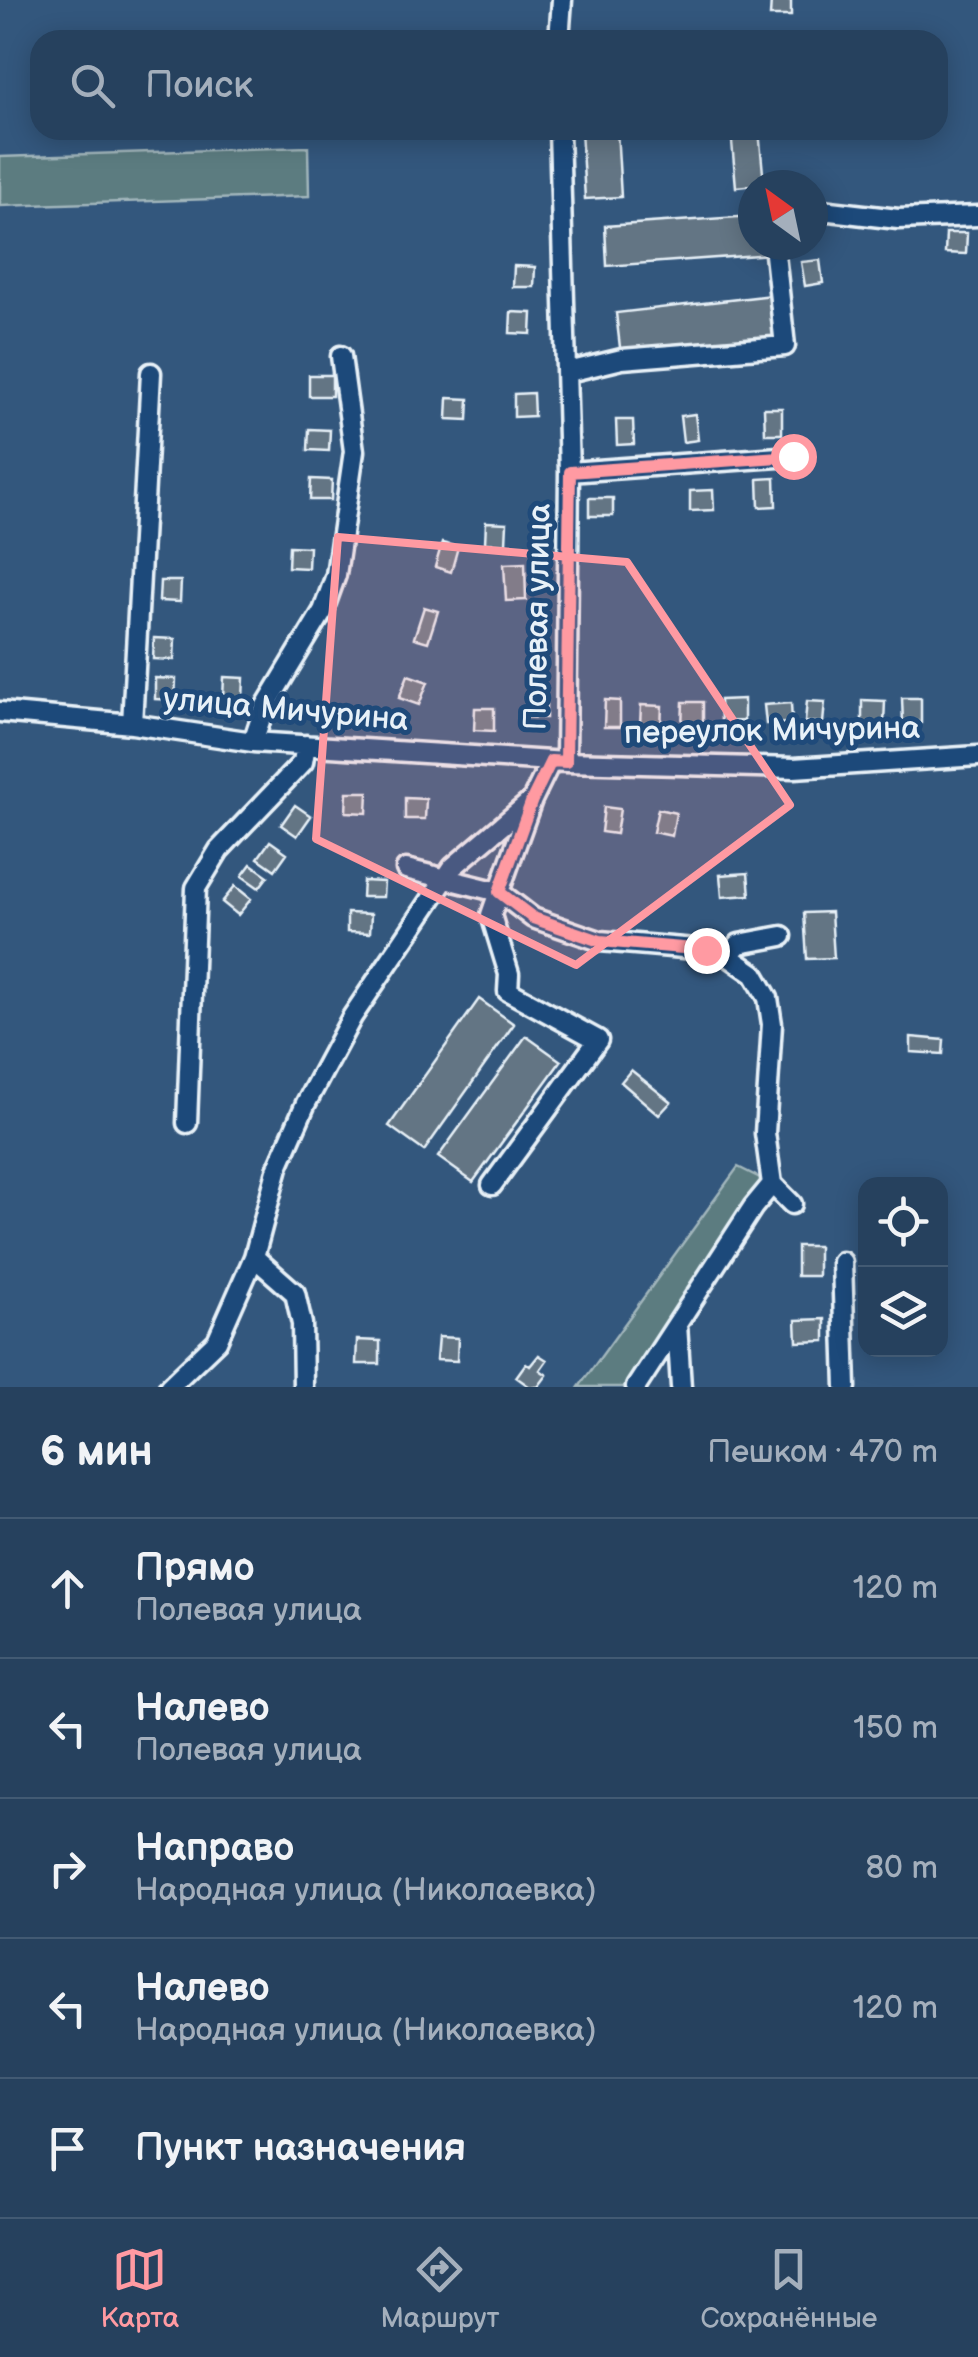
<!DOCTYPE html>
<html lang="ru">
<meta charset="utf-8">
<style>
body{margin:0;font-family:"Balsamiq Sans",sans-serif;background:#324c67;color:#f1f3f6}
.controls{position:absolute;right:30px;bottom:30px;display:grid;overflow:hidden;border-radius:20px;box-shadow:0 5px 25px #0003}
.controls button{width:90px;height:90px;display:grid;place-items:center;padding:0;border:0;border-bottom:2px solid #425a73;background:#26415e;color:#f1f3f6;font:50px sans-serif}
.compass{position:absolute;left:738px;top:170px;width:90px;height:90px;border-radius:50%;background:#26415e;box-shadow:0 5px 25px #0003;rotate:327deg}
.stop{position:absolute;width:30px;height:30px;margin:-22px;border:8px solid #ff9aa2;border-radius:50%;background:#fff}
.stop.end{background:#ff9aa2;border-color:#fff;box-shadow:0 2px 10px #0008}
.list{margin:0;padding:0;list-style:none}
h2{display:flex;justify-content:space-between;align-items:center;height:130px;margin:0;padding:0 40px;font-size:42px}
h2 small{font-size:32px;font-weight:400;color:#a4afbc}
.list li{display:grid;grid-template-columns:65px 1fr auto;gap:30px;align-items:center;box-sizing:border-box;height:140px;padding:0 40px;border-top:2px solid #425a73}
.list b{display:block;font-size:38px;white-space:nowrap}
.list p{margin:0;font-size:32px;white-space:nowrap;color:#a4afbc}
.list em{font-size:32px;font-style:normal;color:#a4afbc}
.icon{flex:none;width:55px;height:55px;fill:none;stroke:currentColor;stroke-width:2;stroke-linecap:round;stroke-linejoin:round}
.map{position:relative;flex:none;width:978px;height:1387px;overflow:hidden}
.search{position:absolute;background:#26415e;box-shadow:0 5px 25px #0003;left:30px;right:30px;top:30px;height:110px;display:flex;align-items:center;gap:25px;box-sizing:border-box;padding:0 35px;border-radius:30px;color:#a4afbc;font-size:38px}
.sheet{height:830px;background:#26415e}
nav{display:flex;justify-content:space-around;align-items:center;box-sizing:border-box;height:140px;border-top:2px solid #425a73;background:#26415e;font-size:28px;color:#a4afbc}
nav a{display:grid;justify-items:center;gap:5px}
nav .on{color:#ff9aa2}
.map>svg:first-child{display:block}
</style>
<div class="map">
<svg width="978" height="1387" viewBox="0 0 978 1387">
<rect width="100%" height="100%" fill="#33577d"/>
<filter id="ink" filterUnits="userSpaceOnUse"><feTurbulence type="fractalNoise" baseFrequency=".01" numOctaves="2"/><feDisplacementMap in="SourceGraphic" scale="20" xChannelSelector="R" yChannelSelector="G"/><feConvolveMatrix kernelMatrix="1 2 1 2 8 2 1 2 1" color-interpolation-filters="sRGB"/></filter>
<g filter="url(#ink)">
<path fill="#5b7c80" stroke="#a2b6bc" stroke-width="2.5" d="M308 147 309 196 0 206V157Z
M738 1167 762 1179 628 1387H579Z"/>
<path fill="#637584" stroke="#e8f1f8" stroke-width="2.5" d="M771 0H791V16H770Z
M581 130H617L621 197 585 199Z
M731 130H759L764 184 736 187Z
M753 216V245H770L771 254 607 266 605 226Z
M946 233H967L966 254 945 253Z
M820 260 823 283 805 286 801 262Z
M514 266 535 267 534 287H513Z
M773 295 778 338 621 356 616 313Z
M511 312 532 313 531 334 510 333Z
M309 375H332V396H309Z
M533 393 534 416 514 417V394Z
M448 398 469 399 468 420 447 419Z
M764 408H782V434H765Z
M695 414 698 440 683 442 680 416Z
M616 420H633L634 444 617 445Z
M309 429 330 430 329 451 308 450Z
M775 478 776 506 759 507 758 479Z
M311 479 332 480 331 500H310Z
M713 490 714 510 690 511V491Z
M589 498H613V516H589Z
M486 522 507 523 506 544 485 543Z
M442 543 458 547 451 572 435 567Z
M289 546 309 547 308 568 288 567Z
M525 563 526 600 506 601 504 564Z
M160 581H181L180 602 159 601Z
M424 607 438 611 428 642 414 638Z
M154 638 175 639 174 660 153 659Z
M408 675 428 682 419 705 399 698Z
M224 677 244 678 243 699 223 698Z
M155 678 176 679 175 700 155 699Z
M526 697 546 698V718L525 717Z
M902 698H921V723H903Z
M902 698H921V723H903Z
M744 699V721L721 722 720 700Z
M605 700 620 701V727H604Z
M862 700 885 701 884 724 862 723Z
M862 700 885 701 884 724 862 723Z
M807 701 825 702 823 723 805 722Z
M683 702H703V727H682Z
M791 703 792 723 766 724 764 705Z
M641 705 662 706 661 727 640 726Z
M475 708H494V731L474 730Z
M347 792H368L367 813 346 812Z
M405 798 426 799 425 819H405Z
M295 805 311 816 297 836 281 825Z
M604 807 620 809 616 834 601 832Z
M658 809 676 813 672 836 653 832Z
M270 841 287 853 275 870 258 858Z
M251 864 268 876 259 888 242 876Z
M748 873 750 895 722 897 720 875Z
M363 881 384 882 383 897H362Z
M235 886 251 899 238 915 222 902Z
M831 912 834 958 807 959 804 913Z
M347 913 371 914 370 933 347 932Z
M479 999 514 1024 424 1151 389 1126Z
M526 1036 561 1061 473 1182 438 1157Z
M911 1037 944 1040 943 1054 911 1052Z
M911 1037 944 1040 943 1054 911 1052Z
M631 1070 671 1102 659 1115 621 1082Z
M797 1246H818V1276H797Z
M825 1319V1341L797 1342 796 1320Z
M438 1337 458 1338 457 1361 436 1360Z
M357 1340 380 1341V1364H356Z
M539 1355 547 1360 540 1370 547 1375 538 1387H530L516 1377 526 1363 530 1366Z"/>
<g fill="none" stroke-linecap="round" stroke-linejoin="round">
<defs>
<path id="minor" d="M559 40 562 0
M559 130 569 472 566 762
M813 209 898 219 978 216
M568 372 622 359 785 346 774 245
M569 472 793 456
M0 712 132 724 253 742 566 762 794 768 978 756
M132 724 151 373
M253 742 264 709 323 611 336 575 354 451 341 356
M551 761 532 800 499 892 533 918 600 941 707 950 728 956 754 974 768 998 772 1024 765 1133 772 1184 753 1207 636 1387
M406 869 499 892 491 915 509 974 508 991 598 1040 492 1185
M728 956 739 944 782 936
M187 1123 196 888 219 850 303 762 306 745
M772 1184 792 1204
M254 1257 295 1293 302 1324 303 1387
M842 1262 846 1387
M677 1324 681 1387
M169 1387 217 1341 254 1257 278 1167 306 1103 352 1017 453 867 532 800"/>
</defs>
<use href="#minor" stroke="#e8f1f8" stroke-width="25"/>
<use href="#minor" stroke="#1f4a7a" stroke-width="18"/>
</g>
</g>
<g fill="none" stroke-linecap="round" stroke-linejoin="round" filter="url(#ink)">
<path stroke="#ff9aa2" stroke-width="12" d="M706 950 600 941 533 918 499 892 532 800 551 761 566 762 570 472 793 456"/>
</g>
<path fill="#ff9aa2" fill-opacity="0.2" stroke="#ff9aa2" stroke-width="8" stroke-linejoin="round" d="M338 537 627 562 790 805 576 965 316 839Z"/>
<g text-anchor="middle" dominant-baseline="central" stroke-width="10" stroke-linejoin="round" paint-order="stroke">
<g font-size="32" fill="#e8f1f8" stroke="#1f4a7a">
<text transform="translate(538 617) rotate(-89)">Полевая улица</text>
<text transform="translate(286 710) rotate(5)">улица Мичурина</text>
<text transform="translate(772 731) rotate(-1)">переулок Мичурина</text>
</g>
</g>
</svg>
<div class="controls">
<button><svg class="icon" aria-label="locate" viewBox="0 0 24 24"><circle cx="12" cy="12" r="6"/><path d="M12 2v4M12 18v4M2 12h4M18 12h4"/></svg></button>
<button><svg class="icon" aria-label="layers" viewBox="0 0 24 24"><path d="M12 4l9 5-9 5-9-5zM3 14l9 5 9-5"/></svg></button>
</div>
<svg class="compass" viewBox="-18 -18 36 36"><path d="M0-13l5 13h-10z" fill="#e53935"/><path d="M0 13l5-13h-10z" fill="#a4afbc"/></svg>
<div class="stop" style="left:793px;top:456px"></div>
<div class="stop end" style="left:706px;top:950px"></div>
<div class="search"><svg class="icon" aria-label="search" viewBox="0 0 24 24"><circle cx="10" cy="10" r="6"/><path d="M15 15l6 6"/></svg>Поиск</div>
</div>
<section class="sheet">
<h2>6 мин<small>Пешком · 470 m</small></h2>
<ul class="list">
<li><svg class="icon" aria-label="ahead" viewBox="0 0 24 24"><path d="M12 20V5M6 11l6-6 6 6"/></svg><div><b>Прямо</b><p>Полевая улица</p></div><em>120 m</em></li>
<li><svg class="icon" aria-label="left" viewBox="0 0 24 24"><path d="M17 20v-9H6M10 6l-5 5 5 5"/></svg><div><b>Налево</b><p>Полевая улица</p></div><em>150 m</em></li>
<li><svg class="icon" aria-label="right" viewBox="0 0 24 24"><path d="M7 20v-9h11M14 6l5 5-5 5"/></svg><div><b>Направо</b><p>Народная улица (Николаевка)</p></div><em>80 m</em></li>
<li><svg class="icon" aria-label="left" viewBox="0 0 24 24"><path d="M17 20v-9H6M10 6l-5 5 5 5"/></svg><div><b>Налево</b><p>Народная улица (Николаевка)</p></div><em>120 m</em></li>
<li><svg class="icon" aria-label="arrive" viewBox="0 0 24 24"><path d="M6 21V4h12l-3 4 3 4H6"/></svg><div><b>Пункт назначения</b></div></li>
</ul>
</section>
<nav>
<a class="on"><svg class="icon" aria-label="map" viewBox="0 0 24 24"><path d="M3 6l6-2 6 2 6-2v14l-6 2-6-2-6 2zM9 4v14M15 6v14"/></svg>Карта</a>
<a><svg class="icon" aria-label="directions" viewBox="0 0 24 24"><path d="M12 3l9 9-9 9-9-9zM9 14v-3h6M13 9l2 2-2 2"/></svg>Маршрут</a>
<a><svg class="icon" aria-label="saved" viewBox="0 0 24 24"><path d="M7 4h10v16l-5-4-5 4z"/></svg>Сохранённые</a>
</nav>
